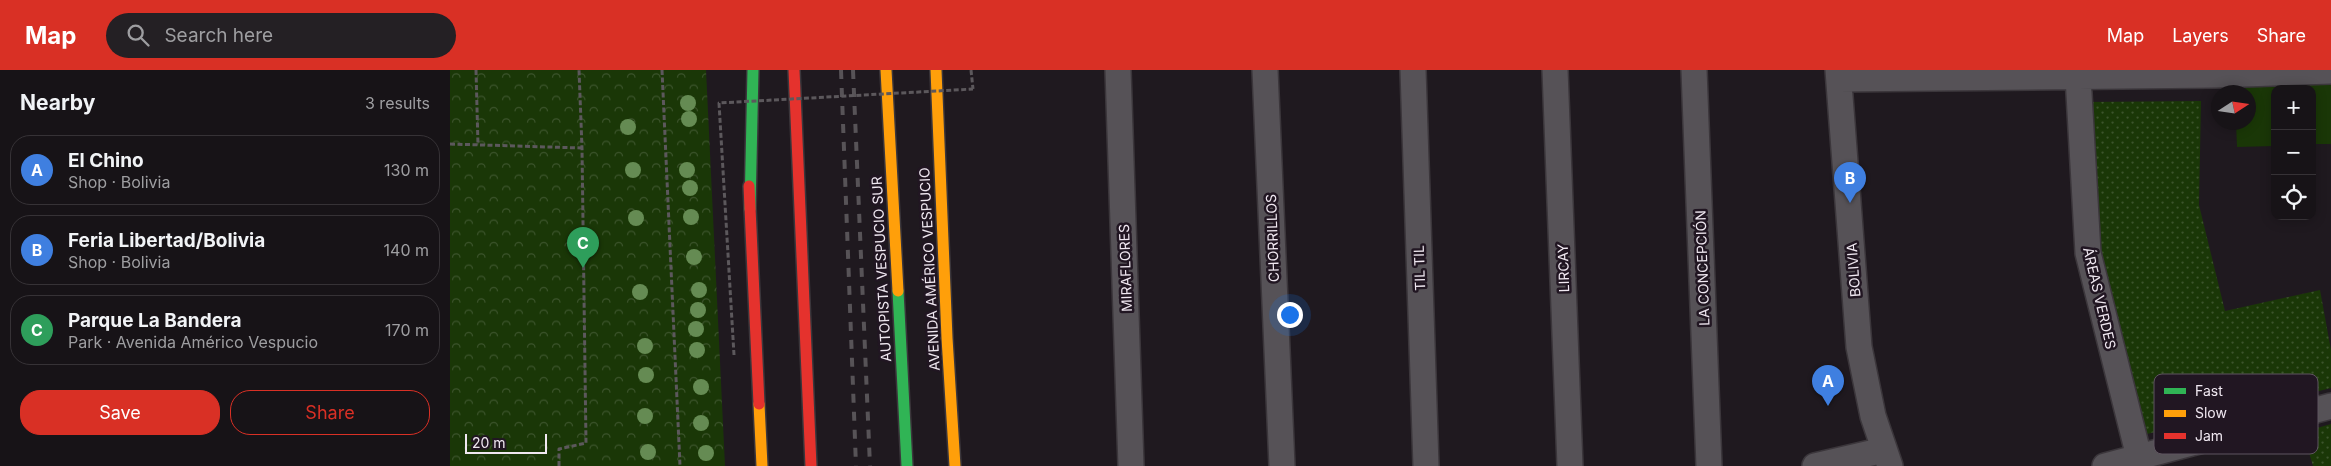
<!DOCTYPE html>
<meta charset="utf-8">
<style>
body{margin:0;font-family:Inter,sans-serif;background:#242024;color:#f1f3f6}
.controls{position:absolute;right:15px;top:15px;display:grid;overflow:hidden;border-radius:10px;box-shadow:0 2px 12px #0003}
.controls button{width:45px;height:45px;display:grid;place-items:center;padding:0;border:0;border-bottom:1px solid #363236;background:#171317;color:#f1f3f6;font:25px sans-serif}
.compass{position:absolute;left:1761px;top:15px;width:45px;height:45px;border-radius:50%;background:#171317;box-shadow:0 2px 12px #0003;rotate:78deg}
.scale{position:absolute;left:15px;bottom:12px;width:82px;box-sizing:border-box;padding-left:5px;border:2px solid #f0e8f1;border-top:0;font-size:14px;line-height:18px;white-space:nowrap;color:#f0e8f1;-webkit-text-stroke:4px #211622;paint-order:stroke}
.you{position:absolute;left:839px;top:244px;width:18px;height:18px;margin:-12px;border:4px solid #fff;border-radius:50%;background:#1a73e8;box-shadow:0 0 0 8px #1a73e833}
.badge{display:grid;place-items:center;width:32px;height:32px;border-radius:50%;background:#d93025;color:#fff;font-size:16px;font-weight:700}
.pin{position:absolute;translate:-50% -41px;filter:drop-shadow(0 1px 2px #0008)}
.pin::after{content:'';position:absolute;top:26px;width:18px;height:15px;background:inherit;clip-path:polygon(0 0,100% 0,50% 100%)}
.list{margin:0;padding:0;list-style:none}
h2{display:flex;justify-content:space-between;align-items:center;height:65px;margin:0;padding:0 20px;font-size:21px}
h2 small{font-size:16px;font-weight:400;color:#9e9ea1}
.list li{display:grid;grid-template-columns:32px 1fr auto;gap:15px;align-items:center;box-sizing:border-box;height:70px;margin:0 10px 10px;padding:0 10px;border:1px solid #363236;border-radius:20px}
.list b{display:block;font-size:19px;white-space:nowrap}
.list p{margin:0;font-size:16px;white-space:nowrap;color:#9e9ea1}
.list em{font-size:16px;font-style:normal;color:#9e9ea1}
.actions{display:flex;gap:10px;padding:15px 20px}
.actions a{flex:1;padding:11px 0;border:1px solid #d93025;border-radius:20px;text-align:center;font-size:18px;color:#d93025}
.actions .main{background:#d93025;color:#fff}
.icon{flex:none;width:28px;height:28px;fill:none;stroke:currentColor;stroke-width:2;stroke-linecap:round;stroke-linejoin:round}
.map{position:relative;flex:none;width:1881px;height:396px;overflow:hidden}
header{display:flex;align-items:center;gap:30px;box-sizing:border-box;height:70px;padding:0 25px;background:#d93025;color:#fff}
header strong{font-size:24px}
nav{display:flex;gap:28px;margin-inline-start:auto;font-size:18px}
.search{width:350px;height:45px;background:#242024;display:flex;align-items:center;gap:12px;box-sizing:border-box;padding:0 18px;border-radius:28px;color:#9e9ea1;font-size:19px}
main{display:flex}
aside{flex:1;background:#171317}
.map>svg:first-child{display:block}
</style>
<header>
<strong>Map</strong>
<div class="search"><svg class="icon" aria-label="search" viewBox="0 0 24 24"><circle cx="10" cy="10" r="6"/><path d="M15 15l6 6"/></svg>Search here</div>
<nav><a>Map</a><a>Layers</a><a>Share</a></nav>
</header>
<main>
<aside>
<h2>Nearby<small>3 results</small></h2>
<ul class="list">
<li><span class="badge" style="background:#3f7fe0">A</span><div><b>El Chino</b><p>Shop · Bolivia</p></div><em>130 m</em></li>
<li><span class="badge" style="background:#3f7fe0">B</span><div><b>Feria Libertad/Bolivia</b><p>Shop · Bolivia</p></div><em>140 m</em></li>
<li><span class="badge" style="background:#2e9e5b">C</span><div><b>Parque La Bandera</b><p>Park · Avenida Américo Vespucio</p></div><em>170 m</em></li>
</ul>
<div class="actions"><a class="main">Save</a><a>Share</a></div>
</aside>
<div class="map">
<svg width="1881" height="396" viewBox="0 0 1881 396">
<defs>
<pattern id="grass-dots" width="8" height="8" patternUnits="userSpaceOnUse" patternTransform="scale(1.25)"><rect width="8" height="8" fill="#1a3707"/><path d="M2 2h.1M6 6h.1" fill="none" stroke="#3c542c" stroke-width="1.8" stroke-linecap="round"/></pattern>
<pattern id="park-crowns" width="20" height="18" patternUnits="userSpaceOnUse" patternTransform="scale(1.25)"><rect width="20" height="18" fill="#1a3707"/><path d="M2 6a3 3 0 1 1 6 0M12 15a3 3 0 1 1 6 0" fill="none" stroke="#3c542c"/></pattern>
</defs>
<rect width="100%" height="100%" fill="#1f191f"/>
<path fill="url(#grass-dots)" d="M1751 31 1749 135 1775 241 1870 220 1881 280V318L1681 368 1636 186 1633 32Z
M1881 354V396H1863L1853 362Z"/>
<path fill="url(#park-crowns)" d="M0 0H256L275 396H0Z"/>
<path fill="#1a3707" d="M1881 9V74H1862V19H1825V76L1787 77 1786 53 1798 52V22H1785V12Z"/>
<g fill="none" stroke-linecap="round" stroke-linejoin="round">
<defs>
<path id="street" d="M668 0 681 396
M815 0 832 396
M963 0 976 396
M1105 0 1120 396
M1244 0 1259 396
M1388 0 1409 277 1423 346 1440 396
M1628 6 1638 183 1689 387
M1389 9 1766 5 1881 1
M1365 396 1434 380
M1655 396 1881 336"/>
<path id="fast" d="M300 139 303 0
M448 221 457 396"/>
<path id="slow" d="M436 0 448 221
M486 0 497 268 505 396
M309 334 312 396"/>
<path id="jam" d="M344 0 361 396
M299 116 309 334"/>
</defs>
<use href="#street" stroke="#3b363b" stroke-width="28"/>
<use href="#fast" stroke="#3b363b" stroke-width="14"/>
<use href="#slow" stroke="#3b363b" stroke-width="14"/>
<use href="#jam" stroke="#3b363b" stroke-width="14"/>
<path stroke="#5c585c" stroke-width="3" stroke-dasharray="5 2.5" stroke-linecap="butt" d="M26 0 28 75
M212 0 230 396
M521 0 523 19
M0 74 132 78
M109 396V379L136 373 132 78 129 0"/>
<use href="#street" stroke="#565257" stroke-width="25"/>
<use href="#fast" stroke="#30b455" stroke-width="11"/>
<use href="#slow" stroke="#ff9f0a" stroke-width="11"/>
<use href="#jam" stroke="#e5322d" stroke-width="11"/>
<path stroke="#575357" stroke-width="4" stroke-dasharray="9 9" stroke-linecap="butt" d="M391 0 406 396
M403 0 420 396"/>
<path stroke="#5c585c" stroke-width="3" stroke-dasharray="5 2.5" stroke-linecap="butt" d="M284 285 269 33 523 19"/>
</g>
<g fill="#658b53">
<circle cx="238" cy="33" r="8"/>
<circle cx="239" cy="49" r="8"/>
<circle cx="178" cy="57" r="8"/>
<circle cx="183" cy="100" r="8"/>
<circle cx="237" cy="100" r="8"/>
<circle cx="240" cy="118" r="8"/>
<circle cx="241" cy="147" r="8"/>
<circle cx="186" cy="148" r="8"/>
<circle cx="244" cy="187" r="8"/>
<circle cx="249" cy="220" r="8"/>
<circle cx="190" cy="222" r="8"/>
<circle cx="248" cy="240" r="8"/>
<circle cx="246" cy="259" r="8"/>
<circle cx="195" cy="276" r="8"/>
<circle cx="247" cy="280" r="8"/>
<circle cx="196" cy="305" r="8"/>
<circle cx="251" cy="317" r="8"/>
<circle cx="195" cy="346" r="8"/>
<circle cx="251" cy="353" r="8"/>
<circle cx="198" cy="382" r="8"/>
<circle cx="256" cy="383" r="8"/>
</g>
<g text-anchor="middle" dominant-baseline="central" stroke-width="5" stroke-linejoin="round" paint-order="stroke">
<g font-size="14" fill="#f0e8f1" stroke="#211622">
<text transform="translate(822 168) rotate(-92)">CHORRILLOS</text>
<text transform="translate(675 198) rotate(-92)">MIRAFLORES</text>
<text transform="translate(969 198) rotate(-92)">TIL TIL</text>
<text transform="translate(1113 198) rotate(-92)">LIRCAY</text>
<text transform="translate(1252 198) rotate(-92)">LA CONCEPCIÓN</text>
<text transform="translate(431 199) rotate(-93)">AUTOPISTA VESPUCIO SUR</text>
<text transform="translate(479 199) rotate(-93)">AVENIDA AMÉRICO VESPUCIO</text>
<text transform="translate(1403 200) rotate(-94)">BOLIVIA</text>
<text transform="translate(1650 228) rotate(77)">ÁREAS VERDES</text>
</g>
</g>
<rect x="1704" y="304" width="164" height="80" rx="8" fill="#211622" stroke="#5f5560" stroke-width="1"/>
<rect x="1714" y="318" width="22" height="6" fill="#30b455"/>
<rect x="1714" y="340" width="22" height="7" fill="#ff9f0a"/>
<rect x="1714" y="363" width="22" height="6" fill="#e5322d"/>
<g font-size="14" fill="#f0e8f1">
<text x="1745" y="326">Fast</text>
<text x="1745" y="348">Slow</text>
<text x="1745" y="371">Jam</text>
</g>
</svg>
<div class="controls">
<button>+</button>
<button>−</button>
<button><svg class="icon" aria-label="locate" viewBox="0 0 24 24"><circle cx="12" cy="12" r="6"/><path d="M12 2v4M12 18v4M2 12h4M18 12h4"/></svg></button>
</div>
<svg class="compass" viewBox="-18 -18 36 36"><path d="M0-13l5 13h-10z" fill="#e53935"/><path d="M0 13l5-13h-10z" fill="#9e9ea1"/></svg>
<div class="scale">20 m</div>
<div class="you"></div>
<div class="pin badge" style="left:1378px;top:336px;background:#3f7fe0">A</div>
<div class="pin badge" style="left:1400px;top:133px;background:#3f7fe0">B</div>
<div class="pin badge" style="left:133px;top:198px;background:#2e9e5b">C</div>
</div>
</main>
